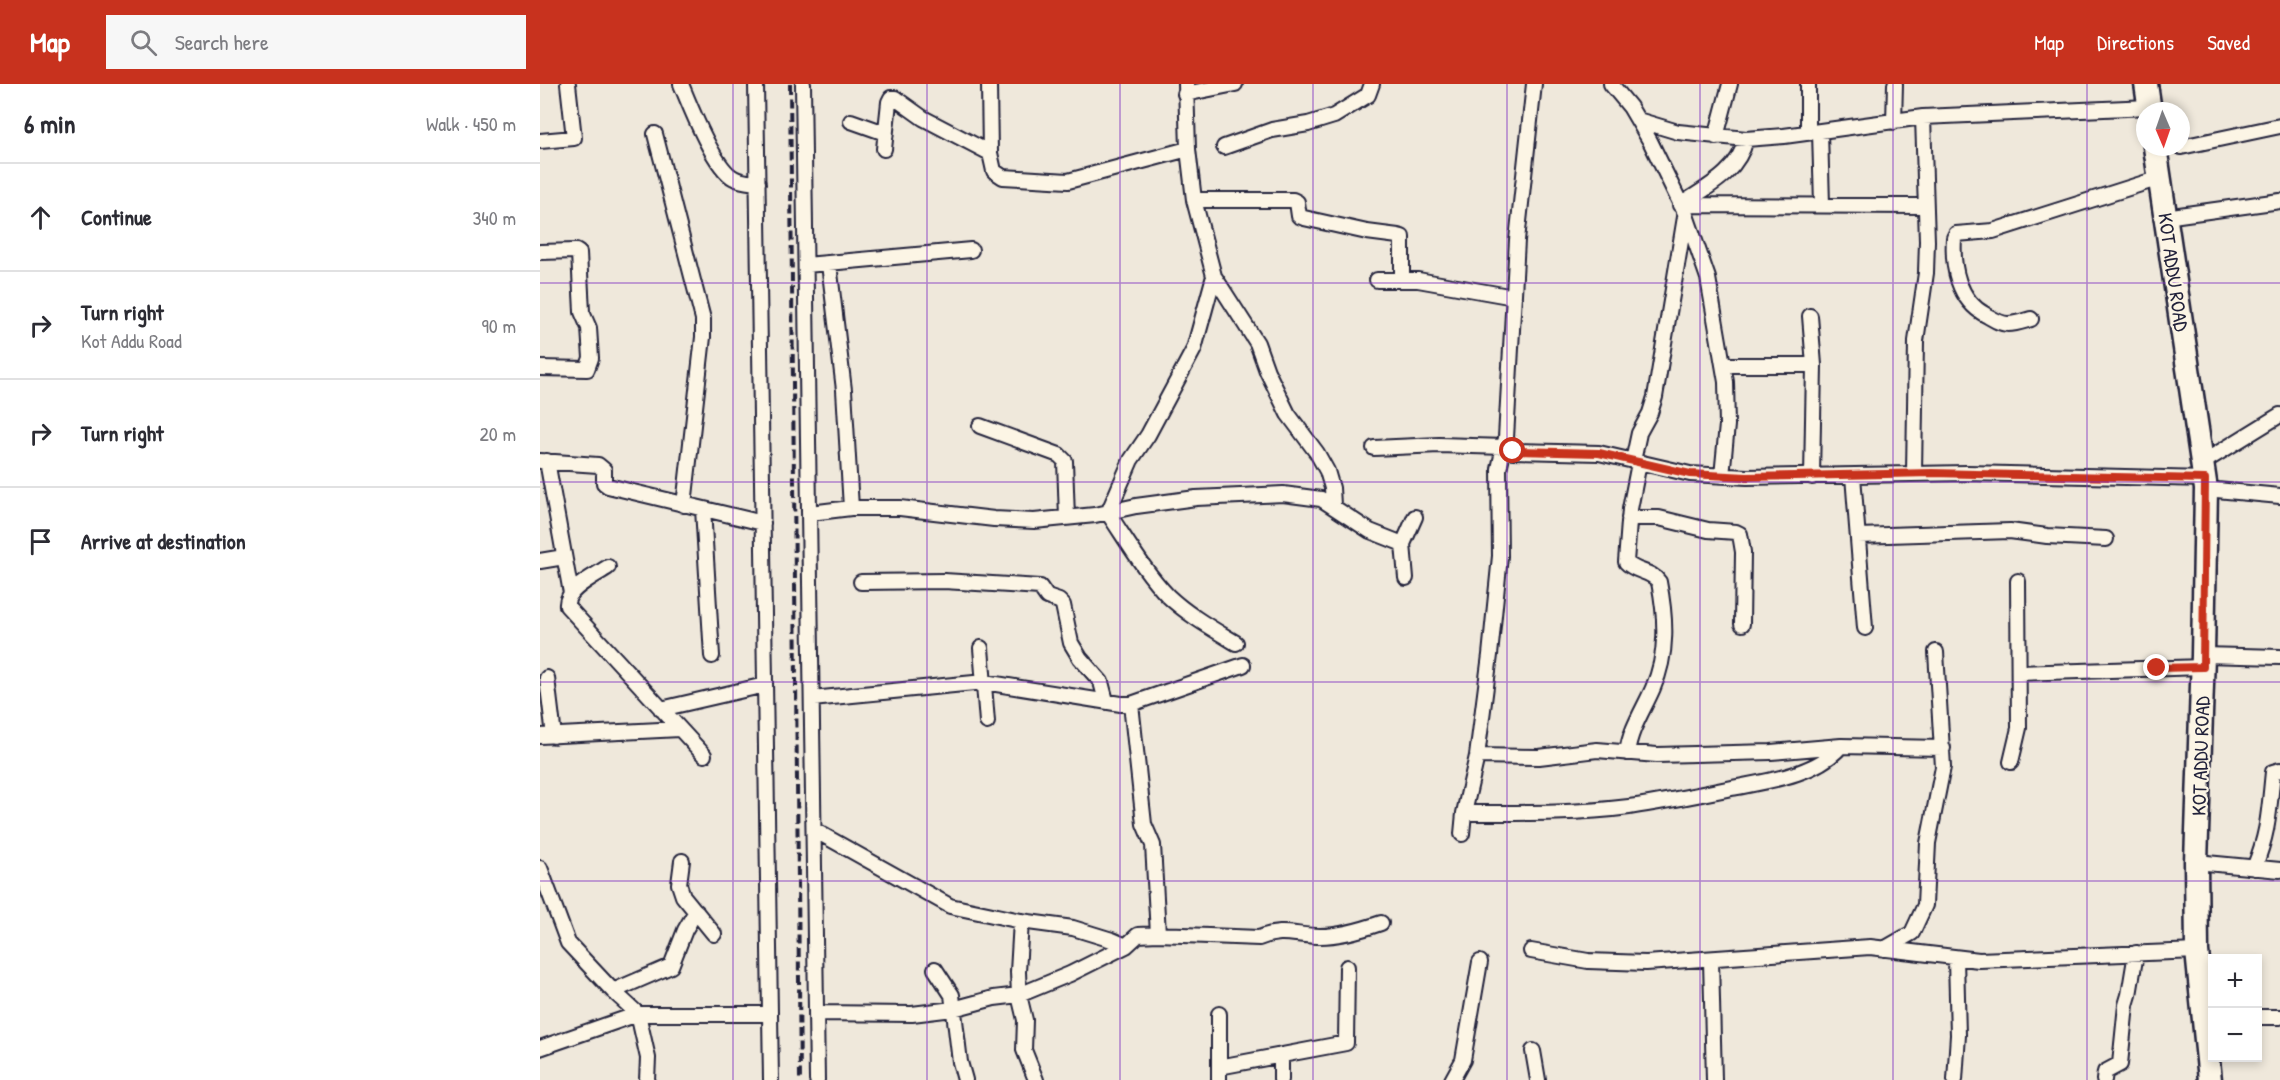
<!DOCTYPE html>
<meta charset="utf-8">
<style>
body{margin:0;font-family:"Patrick Hand",sans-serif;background:#f7f7f7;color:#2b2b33}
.controls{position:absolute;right:18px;bottom:18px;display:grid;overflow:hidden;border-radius:0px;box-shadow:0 3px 9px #0003}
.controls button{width:54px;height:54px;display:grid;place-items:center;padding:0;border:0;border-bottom:2px solid #e1e1e2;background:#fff;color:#2b2b33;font:30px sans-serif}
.compass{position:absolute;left:1596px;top:18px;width:54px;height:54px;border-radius:50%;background:#fff;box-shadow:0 3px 9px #0003;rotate:178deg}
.stop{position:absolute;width:18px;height:18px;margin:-14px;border:4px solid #c8321e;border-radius:50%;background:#fff}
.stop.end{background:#c8321e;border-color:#fff;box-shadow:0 2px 6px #0008}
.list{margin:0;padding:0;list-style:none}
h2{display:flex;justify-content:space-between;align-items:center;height:78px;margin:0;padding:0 24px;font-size:26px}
h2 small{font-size:20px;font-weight:400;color:#7c7c81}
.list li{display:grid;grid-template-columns:39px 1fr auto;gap:18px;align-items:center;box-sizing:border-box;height:108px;padding:0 24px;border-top:2px solid #e1e1e2}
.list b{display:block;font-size:22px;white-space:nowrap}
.list p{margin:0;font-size:20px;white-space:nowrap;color:#7c7c81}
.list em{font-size:20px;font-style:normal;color:#7c7c81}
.icon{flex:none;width:33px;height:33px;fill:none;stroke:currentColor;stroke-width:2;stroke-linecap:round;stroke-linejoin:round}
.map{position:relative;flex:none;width:1740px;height:996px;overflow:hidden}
header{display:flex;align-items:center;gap:36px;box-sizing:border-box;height:84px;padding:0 30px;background:#c8321e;color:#fff}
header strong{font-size:28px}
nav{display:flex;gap:33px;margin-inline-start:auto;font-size:21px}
.search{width:420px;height:54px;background:#f7f7f7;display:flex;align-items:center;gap:15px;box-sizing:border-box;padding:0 21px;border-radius:0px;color:#7c7c81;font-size:22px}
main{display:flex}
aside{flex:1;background:#fff}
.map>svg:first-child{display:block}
</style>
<header>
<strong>Map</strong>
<div class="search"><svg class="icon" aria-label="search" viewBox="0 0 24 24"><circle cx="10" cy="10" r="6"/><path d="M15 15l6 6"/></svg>Search here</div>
<nav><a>Map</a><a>Directions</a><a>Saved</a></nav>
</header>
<main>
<aside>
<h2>6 min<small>Walk · 450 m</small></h2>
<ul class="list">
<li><svg class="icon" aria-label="ahead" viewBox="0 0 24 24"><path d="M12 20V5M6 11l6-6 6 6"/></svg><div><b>Continue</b></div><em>340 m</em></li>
<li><svg class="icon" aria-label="right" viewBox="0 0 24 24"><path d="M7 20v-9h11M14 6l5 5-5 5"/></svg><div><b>Turn right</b><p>Kot Addu Road</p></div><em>90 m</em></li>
<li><svg class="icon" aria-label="right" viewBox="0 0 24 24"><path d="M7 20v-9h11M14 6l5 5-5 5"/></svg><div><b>Turn right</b></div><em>20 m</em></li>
<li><svg class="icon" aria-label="arrive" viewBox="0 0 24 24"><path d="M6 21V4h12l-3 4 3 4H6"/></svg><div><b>Arrive at destination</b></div></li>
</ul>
</aside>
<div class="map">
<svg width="1740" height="996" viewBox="0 0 1740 996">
<rect width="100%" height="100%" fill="#efe8db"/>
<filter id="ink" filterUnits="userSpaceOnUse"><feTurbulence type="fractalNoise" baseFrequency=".0167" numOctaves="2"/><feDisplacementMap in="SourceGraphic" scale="12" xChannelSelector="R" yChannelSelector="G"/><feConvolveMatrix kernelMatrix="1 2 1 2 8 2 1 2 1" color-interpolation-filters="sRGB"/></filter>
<g filter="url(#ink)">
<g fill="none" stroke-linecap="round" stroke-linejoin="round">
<defs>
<path id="street" d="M141 0C150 22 174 84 194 94 201 98 210 98 218 99
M216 0 231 996
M263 0 277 996
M449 0 450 69 454 87 463 93 528 97 648 65
M646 0 648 65 654 116 674 192 717 259 727 287 748 330 777 369 787 387 792 404 793 421
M1071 0 1090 23 1110 57 1146 131 1168 194 1186 298 1187 341 1182 392
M645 10 695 0
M1098 36 1138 48 1206 55 1244 52 1383 33 1609 23
M311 37 345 49
M1354 38 1355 0
M1280 47 1282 121
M1268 49V0
M115 50 163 235V253L144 421
M1176 53 1190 0
M0 57 34 54 28 0
M684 63 732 46 768 40 794 32 828 11 832 0
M1641 63 1740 42
M344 65 349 18 351 14H355L383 34 450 69
M654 116H753L757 118 759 132 764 134 827 148 858 152 862 153V195
M1140 121 1385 122
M1140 121C1167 103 1198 89 1206 55
M1625 133 1740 117
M0 168 36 167 39 169 42 228 49 244 51 274 47 285 0 284
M289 180 304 306 311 424
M266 181 431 166
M837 196H878L974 213
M1270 232 1274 281 1272 393
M1491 235C1484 237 1476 240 1468 240 1460 240 1453 235 1446 231 1418 216 1412 183 1414 154L1416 150 1453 147 1620 94
M1184 281H1274
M440 342 519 371 525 377 527 434
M834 364 899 361 965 363 973 367 1059 369 1150 390 1207 393 1427 389 1665 395
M0 377 58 381 64 386V399L68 402 223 439
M7 377 31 509
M1093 377 1099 349 1110 329 1115 313 1145 133
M1662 379 1740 331
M1374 389 1376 257 1386 189 1387 157 1383 33
M1313 392 1325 544
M1666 405 1740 412
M163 425 172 572
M270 429 311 424H360L454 435 494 437 555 431 596 422 656 414 743 410 781 415 830 447 863 460
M568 429 591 376 608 351 654 265 674 192
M568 429C587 457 605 488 628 512 648 531 673 545 696 559
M1089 434H1119L1168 446 1196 448 1200 450 1203 468 1202 540
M1318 452 1470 447 1507 452 1566 455
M0 477 24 473
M68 483C55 492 25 505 27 522L164 671
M866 494 863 460 875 433
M321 498 404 497 500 503 507 513 519 517 523 521 531 559 540 574 561 598 566 617
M441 564 447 638
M1663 571 1740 573
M1479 589 1663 583
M7 594 14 652
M272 615 444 598 581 620H591L703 581
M591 620 604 740 613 761 618 850
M121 625 225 601
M0 652 140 645
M1087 669C1090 645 1104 625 1113 604 1128 570 1126 534 1119 498 1111 486 1096 489 1086 478L1090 425 1099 379
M937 672 999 673 1057 666 1117 671 1231 668 1301 662 1403 664
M1471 678 1479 644 1478 497
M924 729C977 729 1036 730 1089 723 1123 718 1158 711 1192 704 1228 697 1276 691 1301 662
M274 746 410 822 481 837 533 844 572 856 586 862
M922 750 924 729 937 672 950 571 960 472 959 385 966 354 977 156 994 0
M142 777 139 800 143 812 174 850
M1656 778 1740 786
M0 784 28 859 73 907 98 930 108 974 107 996
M1714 784C1729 748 1729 726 1733 688L1740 686
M481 837 478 888 479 911 485 936 484 966 496 996
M1344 865 1372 849 1385 821 1388 759 1403 683 1396 568
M991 867 1048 877 1106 879 1330 863 1439 876 1657 867
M1171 876 1174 996
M395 885 412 911 420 978 425 996
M73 907 131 882 145 846 156 827
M276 929 372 930 413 925 454 914 479 911 530 890 586 862 598 851 618 850 719 854C743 844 755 852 780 852 801 852 821 846 841 839
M679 930V996
M1718 933H1740
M0 964 98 930H230
M993 967 998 996
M679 983 806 959 807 883
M741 996V971
M912 996 923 976 940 878
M1415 996 1418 951 1416 875
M1564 996 1565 988 1580 980 1586 921 1589 911 1596 869"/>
<path id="primary" d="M1606 0 1610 27
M1615 63 1666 405 1663 571 1656 778 1657 867 1670 996"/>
</defs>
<use href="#street" stroke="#22223b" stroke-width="18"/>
<use href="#primary" stroke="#22223b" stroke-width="27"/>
<use href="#street" stroke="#fcf5e5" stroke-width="14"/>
<use href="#primary" stroke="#fcf5e5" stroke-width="22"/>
<path stroke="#22223b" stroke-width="4" stroke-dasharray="9 4.5" stroke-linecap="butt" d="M250 0 260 996"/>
</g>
</g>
<g fill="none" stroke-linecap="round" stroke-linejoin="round" filter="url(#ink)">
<path stroke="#c8321e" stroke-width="8" d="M973 367 1059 369 1150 390 1207 393 1392 389 1665 395 1663 583 1617 584"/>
</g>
<path fill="none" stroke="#7b2cbf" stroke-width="1.5" stroke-opacity="0.55" d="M193 0V996M387 0V996M580 0V996M773 0V996M967 0V996M1160 0V996M1353 0V996M1547 0V996M0 199H1740M0 398H1740M0 598H1740M0 797H1740"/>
<g text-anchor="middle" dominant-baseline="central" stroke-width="4.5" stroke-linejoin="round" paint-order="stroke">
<g font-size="20" fill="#22223b" stroke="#fcf5e5">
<text transform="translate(1634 188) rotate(82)">KOT ADDU ROAD</text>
<text transform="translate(1660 672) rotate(-88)">KOT ADDU ROAD</text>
</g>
</g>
</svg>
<div class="controls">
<button>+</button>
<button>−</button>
</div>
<svg class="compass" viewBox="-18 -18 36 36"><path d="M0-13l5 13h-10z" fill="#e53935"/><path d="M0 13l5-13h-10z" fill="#7c7c81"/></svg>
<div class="stop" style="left:973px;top:367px"></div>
<div class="stop end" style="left:1617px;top:584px"></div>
</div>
</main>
